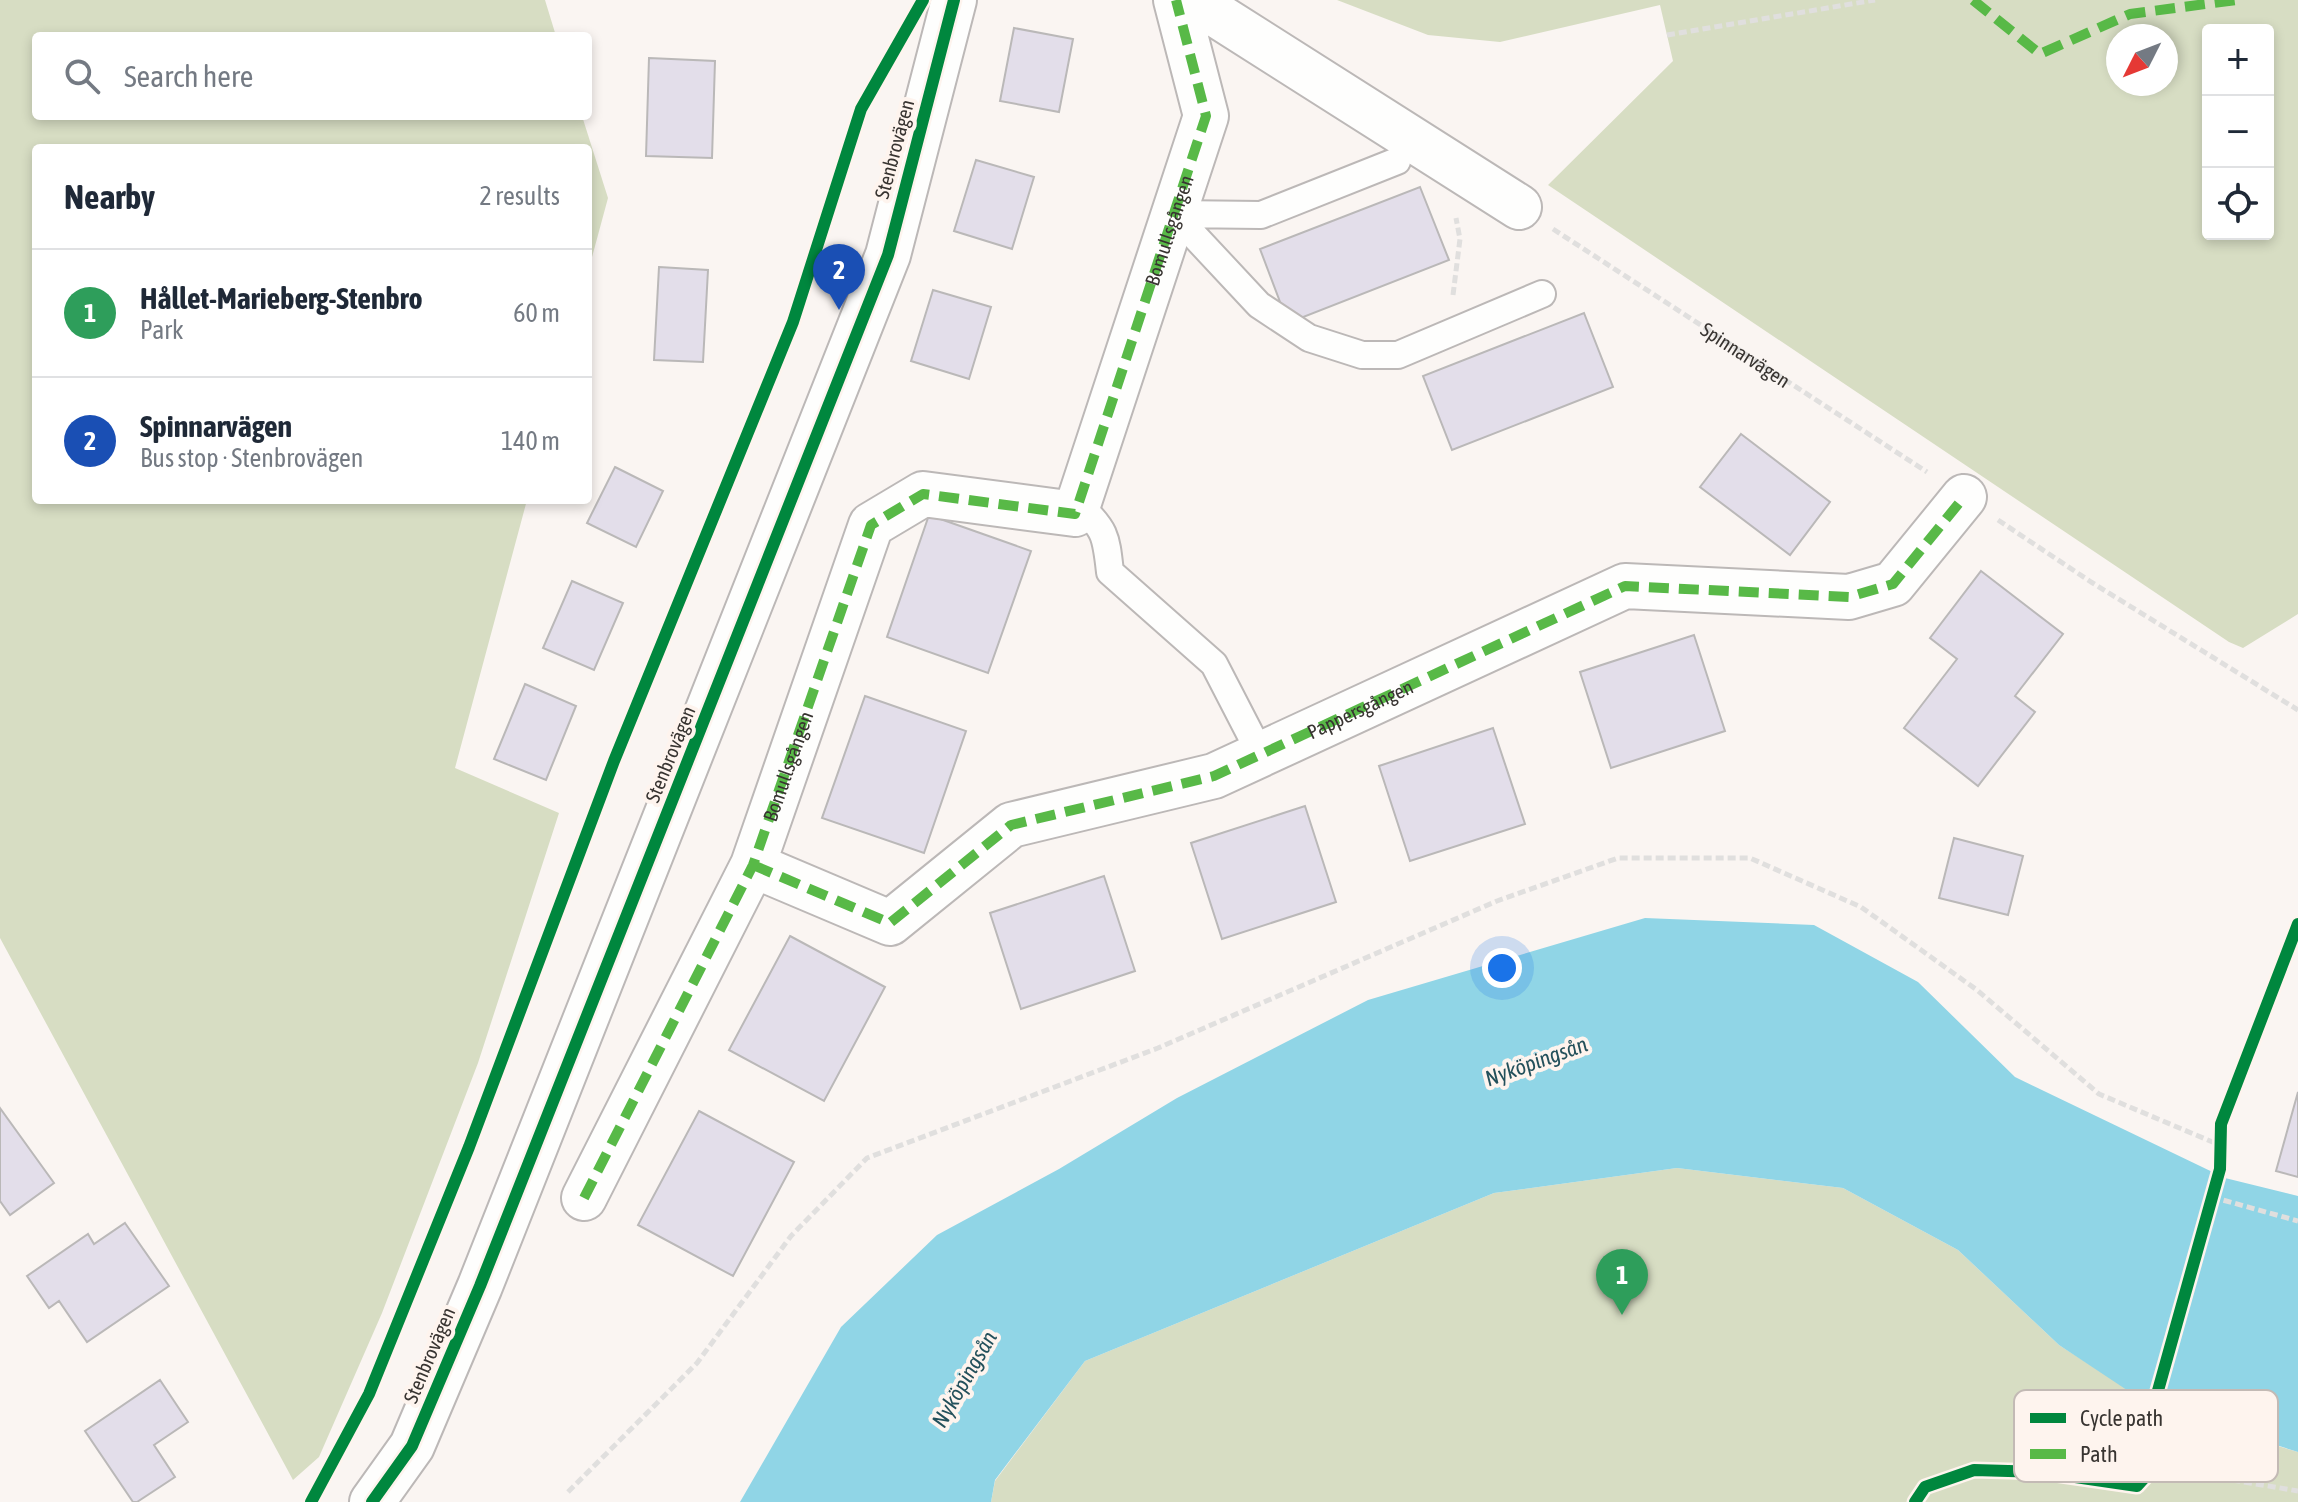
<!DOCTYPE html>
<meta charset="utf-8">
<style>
body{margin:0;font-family:"Asap Condensed",sans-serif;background:#f2f2f3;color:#1f2937}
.controls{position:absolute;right:24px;top:24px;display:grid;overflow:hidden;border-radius:8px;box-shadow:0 4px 12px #0003}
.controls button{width:72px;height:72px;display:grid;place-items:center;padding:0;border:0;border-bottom:2px solid #e0e1e3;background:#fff;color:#1f2937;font:40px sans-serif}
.compass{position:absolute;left:2106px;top:24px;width:72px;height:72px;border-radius:50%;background:#fff;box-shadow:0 4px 12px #0003;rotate:228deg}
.you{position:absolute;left:1502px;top:968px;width:28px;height:28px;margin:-20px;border:6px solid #fff;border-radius:50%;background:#1a73e8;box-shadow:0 0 0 12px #1a73e833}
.badge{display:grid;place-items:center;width:52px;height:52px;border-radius:50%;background:#db2777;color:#fff;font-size:26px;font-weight:700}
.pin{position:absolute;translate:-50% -66px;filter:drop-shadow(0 2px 4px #0008)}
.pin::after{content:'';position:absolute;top:42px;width:28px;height:24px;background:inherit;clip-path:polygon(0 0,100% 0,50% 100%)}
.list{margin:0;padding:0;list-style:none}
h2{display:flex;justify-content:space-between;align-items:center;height:104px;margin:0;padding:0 32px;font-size:34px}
h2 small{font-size:26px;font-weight:400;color:#747a83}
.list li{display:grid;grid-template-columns:52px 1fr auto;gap:24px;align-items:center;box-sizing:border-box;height:128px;padding:0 32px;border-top:2px solid #e0e1e3}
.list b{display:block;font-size:30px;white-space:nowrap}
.list p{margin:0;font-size:26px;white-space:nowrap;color:#747a83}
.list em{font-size:26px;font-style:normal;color:#747a83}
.icon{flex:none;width:44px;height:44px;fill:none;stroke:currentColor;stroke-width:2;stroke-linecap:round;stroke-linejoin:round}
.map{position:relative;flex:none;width:2298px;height:1502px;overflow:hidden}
.search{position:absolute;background:#fff;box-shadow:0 4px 12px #0003;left:32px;top:32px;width:560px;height:88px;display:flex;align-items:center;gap:20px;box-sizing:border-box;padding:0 28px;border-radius:8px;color:#747a83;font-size:30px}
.panel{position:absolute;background:#fff;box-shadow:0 4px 12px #0003;left:32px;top:144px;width:560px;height:360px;border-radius:8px}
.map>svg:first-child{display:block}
</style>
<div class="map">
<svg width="2298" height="1502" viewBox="0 0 2298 1502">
<rect width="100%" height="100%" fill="#faf5f2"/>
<path fill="#d7ddc3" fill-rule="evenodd" d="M0 0H545L556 36H36V116H582L608 198 588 272V148H36V500H527L455 768 559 813 478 1063 382 1313 319 1457 293 1480 0 938Z
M1337 0H2298V614L2243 648 2229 642 1548 185 1673 61 1660 5 1500 42 1428 35ZM2268 30V234H2208V30ZM2118 36H2166V84H2118Z
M1677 1168 1843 1188 1958 1250 2059 1345 2162 1411 2298 1452V1502H991L995 1481 1085 1361 1494 1193Z"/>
<path fill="#90d5e6" d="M1645 918 1814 925 1918 982 2015 1077 2225 1178 2298 1196V1452L2148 1404 2059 1345 1958 1250 1843 1188 1677 1168 1494 1193 1085 1361 995 1480 991 1502H740L841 1327 937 1235 1059 1169 1177 1098 1368 1000Z"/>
<path fill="#e3deea" stroke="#bab8b8" stroke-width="2" d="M1014 28 1073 39 1059 112 1000 101Z
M649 58 715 61 712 158 646 156Z
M976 160 1034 177 1012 249 954 231Z
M1420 187 1449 260 1288 323 1260 249Z
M659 267 708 270 703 362 654 360Z
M933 290 991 307 969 379 911 361Z
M1584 313 1613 387 1452 450 1423 376Z
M1741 434 1830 502 1790 555 1700 487Z
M615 467 663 491 636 547 587 523Z
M929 515 1031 551 988 673 887 637Z
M1981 571 2063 634 2015 696 2035 712 1978 786 1904 728 1957 659 1930 638Z
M572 581 623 603 594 670 543 648Z
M1694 635 1725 731 1611 768 1580 672Z
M525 684 576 706 546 780 494 759Z
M865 696 966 731 924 853 822 818Z
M1493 728 1525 824 1410 861 1379 766Z
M1305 806 1336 902 1222 939 1191 843Z
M1954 838 2023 856 2008 915 1939 898Z
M1104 876 1135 971 1021 1009 990 913Z
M790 936 885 987 824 1101 729 1050Z
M2298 1092V1177L2276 1171Z
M0 1108 54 1183 10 1215 0 1201Z
M699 1111 794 1162 733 1276 638 1225Z
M125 1223 169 1286 87 1342 59 1301 49 1308 27 1276 88 1234 94 1244Z
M160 1380 188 1422 154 1445 175 1477 137 1502H133L85 1431Z"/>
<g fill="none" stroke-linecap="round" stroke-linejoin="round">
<defs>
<path id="lane" d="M1174 214 1259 305 1309 338 1362 355H1398L1542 294
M1174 214 1261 215 1397 161
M1078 504C1106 530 1106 536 1110 572L1214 664 1261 755"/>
<path id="street" d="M1193 0 1519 207
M753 865 890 923 1011 825 1214 776 1625 586 1849 597 1893 584 1964 497
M584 1198 753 865 871 525 923 494 1075 514 1206 116 1176 0"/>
<path id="secondary" d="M372 1502 412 1446 480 1286 888 255 954 0"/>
</defs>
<use href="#lane" stroke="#bcb8b7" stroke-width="30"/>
<use href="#street" stroke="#bcb8b7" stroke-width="48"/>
<use href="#secondary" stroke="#bcb8b7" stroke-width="48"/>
<g stroke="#e0dfde" stroke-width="5" stroke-dasharray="8 4" stroke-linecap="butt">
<path d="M1667 35 1875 0"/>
<path id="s1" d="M1553 229 1927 472"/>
<path d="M1453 295 1460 239 1456 218"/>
<path d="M1998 520 2091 582 2298 710"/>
<path d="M2212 1197 2298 1221"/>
<path d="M2149 1475 2185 1472 2298 1491"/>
<path d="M568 1492 697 1363 791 1236 867 1158 1158 1048 1497 901 1618 858H1750L1861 907 1977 990 2099 1094 2222 1146"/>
</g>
<use href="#lane" stroke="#fefefd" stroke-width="26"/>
<use href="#street" stroke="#fefefd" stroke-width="44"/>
<use href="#secondary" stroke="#fefefd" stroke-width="44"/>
<g stroke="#58b947" stroke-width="10" stroke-dasharray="20 10" stroke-linecap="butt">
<path d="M1973 0 2040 54 2130 14 2236 0"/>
<path id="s2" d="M753 865 890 923 1011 825 1214 776 1625 586 1849 597 1893 584 1964 497"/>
<path id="s3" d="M584 1198 753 865 871 525 923 494 1075 514 1206 116 1176 0"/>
</g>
<defs>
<path id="cycleway" d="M311 1502 369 1394 469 1147 614 761 793 322 861 109 923 0
M372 1502 412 1446 480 1286 888 255 954 0
M1915 1502 1925 1487 1974 1470 2041 1472 2137 1486 2158 1463 2152 1412 2220 1169 2221 1124 2298 924"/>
</defs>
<use href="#cycleway" stroke="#fef4ee" stroke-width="17"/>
<use href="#cycleway" stroke="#00873e" stroke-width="12"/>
</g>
<g text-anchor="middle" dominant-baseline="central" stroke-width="8" stroke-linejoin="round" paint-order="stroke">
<g font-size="20" fill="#383431" stroke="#fef4ee">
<text transform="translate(894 149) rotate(-75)">Stenbrovägen</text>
<text stroke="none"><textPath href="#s3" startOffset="1246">Bomullsgången</textPath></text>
<text stroke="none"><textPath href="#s1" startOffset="230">Spinnarvägen</textPath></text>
<text stroke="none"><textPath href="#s2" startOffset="674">Pappersgången</textPath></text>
<text transform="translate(670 754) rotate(-68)">Stenbrovägen</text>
<text stroke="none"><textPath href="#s3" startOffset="478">Bomullsgången</textPath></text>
<text transform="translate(429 1355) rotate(-67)">Stenbrovägen</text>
</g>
<g font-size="22" font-style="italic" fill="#23505b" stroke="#fef4ee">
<text transform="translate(1536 1061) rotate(-20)">Nyköpingsån</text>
<text transform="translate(964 1379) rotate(-60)">Nyköpingsån</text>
</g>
</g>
<rect x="2014" y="1390" width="264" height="92" rx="12" fill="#fef4ee" stroke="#c3bab5" stroke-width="2"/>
<rect x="2030" y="1413" width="36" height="10" fill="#00873e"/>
<rect x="2030" y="1449" width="36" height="10" fill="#58b947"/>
<g font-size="22" fill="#383431">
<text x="2080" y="1426">Cycle path</text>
<text x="2080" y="1462">Path</text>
</g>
</svg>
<div class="controls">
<button>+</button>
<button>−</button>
<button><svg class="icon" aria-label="locate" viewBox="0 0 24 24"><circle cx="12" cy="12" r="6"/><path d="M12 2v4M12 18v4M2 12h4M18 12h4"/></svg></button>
</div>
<svg class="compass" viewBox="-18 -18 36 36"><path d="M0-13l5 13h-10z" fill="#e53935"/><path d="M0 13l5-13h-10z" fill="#747a83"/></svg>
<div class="you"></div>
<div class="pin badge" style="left:1622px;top:1315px;background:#2e9e5b">1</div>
<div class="pin badge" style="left:839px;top:310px;background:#1a4fb4">2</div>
<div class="search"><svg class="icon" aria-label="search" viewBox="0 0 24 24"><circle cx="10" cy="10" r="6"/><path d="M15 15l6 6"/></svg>Search here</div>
<section class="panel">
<h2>Nearby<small>2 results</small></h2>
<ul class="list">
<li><span class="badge" style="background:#2e9e5b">1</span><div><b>Hållet-Marieberg-Stenbro</b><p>Park</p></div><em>60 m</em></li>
<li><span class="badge" style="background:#1a4fb4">2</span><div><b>Spinnarvägen</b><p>Bus stop · Stenbrovägen</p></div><em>140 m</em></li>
</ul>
</section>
</div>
